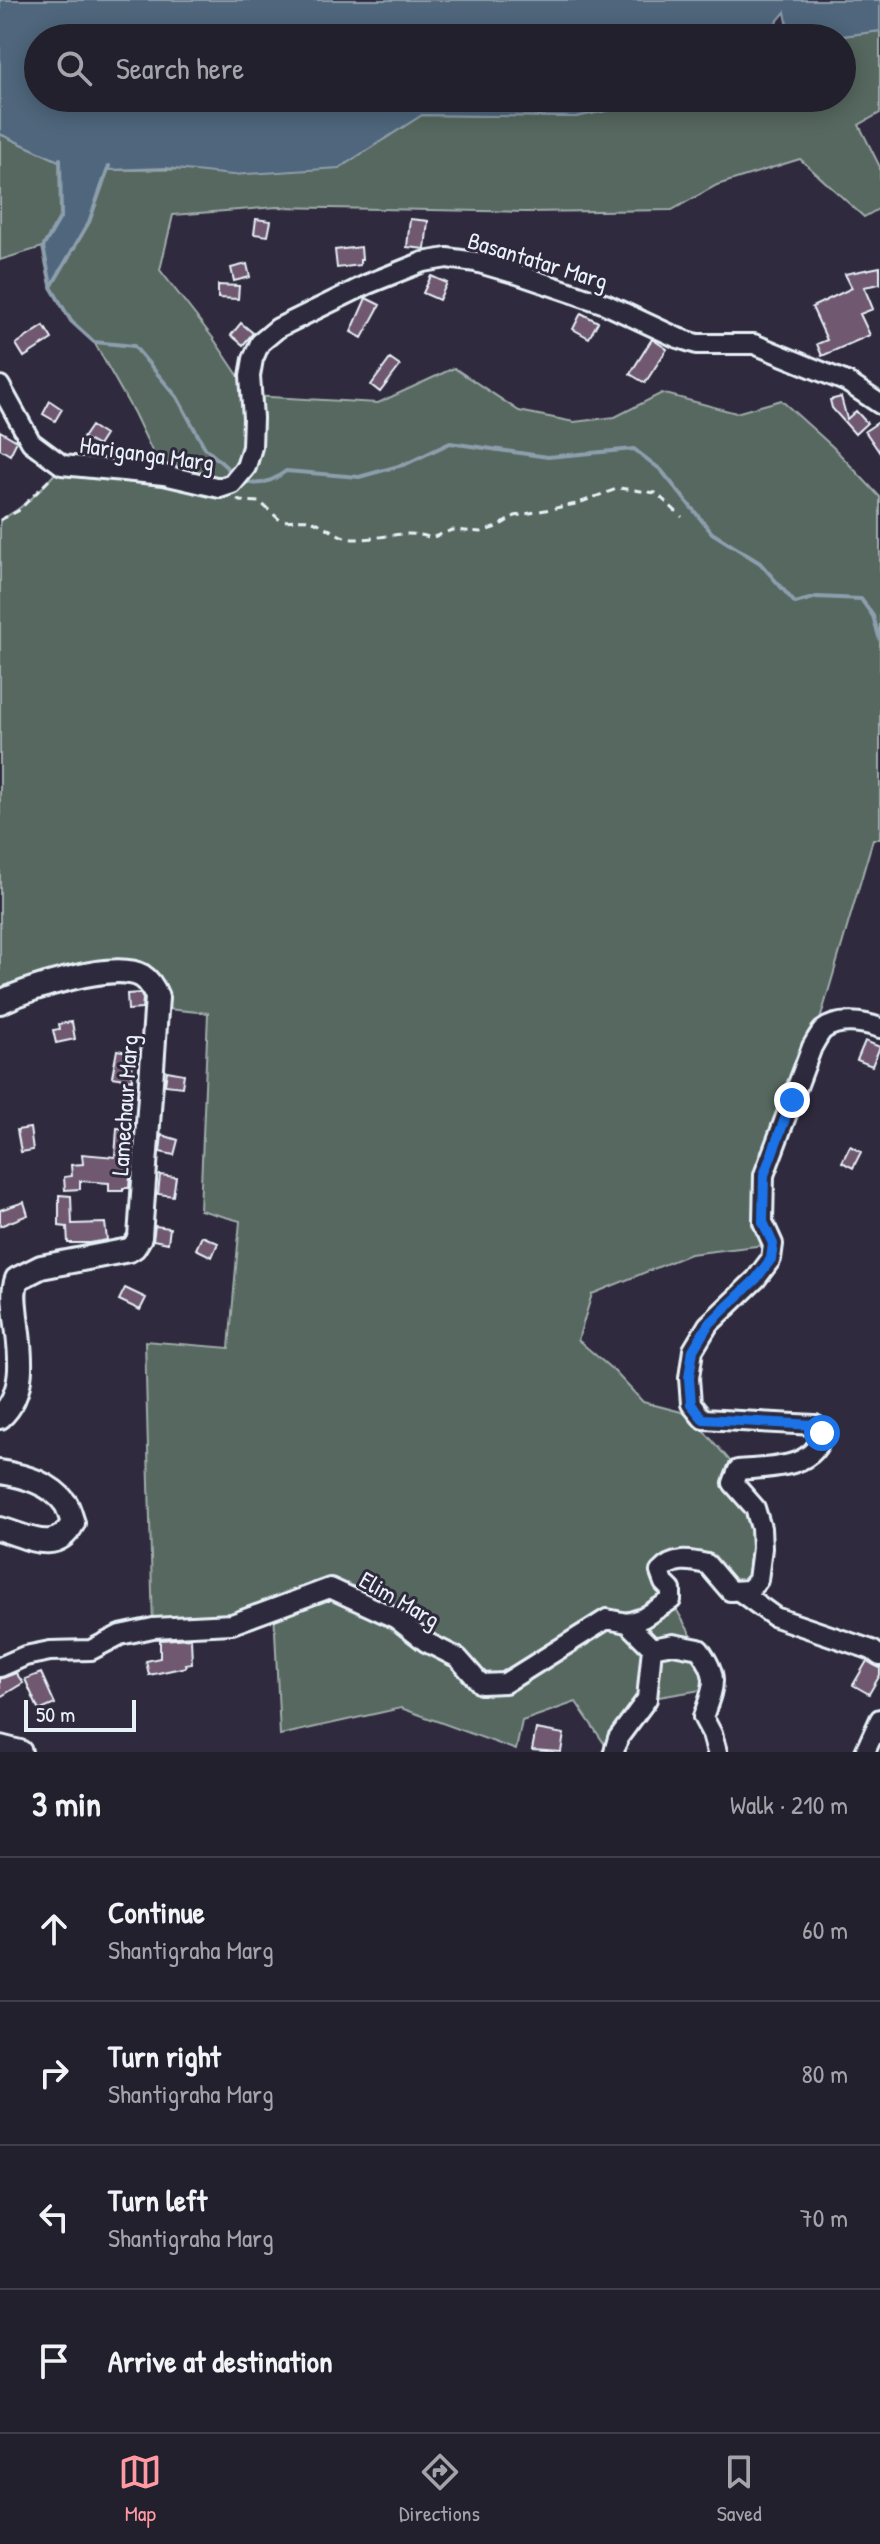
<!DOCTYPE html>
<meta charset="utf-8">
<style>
body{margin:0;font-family:"Patrick Hand",sans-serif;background:#2b2836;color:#f1f3f6}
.scale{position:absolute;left:24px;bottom:20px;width:112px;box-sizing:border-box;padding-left:8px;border:4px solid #e8f1f8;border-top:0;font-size:22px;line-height:28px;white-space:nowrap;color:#e8f1f8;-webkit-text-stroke:6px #2f2a3d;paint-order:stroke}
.stop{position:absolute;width:24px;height:24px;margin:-18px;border:6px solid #1a73e8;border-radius:50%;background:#fff}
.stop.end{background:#1a73e8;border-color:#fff;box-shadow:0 2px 8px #0008}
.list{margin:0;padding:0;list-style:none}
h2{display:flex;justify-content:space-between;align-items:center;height:104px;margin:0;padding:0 32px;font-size:34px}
h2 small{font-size:26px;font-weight:400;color:#a3a3aa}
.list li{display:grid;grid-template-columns:52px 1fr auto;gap:24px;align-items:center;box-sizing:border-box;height:144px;padding:0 32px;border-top:2px solid #403e4a}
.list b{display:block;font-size:30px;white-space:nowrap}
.list p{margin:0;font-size:26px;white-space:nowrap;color:#a3a3aa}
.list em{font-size:26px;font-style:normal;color:#a3a3aa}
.icon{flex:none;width:44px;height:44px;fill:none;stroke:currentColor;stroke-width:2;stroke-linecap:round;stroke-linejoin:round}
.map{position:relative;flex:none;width:880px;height:1752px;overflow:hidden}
.search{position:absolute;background:#23202e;box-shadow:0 4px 20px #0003;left:24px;right:24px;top:24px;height:88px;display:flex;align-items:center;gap:20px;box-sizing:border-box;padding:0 28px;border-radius:44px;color:#a3a3aa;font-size:30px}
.sheet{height:680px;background:#23202e}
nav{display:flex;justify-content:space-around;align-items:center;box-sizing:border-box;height:112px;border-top:2px solid #403e4a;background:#23202e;font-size:22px;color:#a3a3aa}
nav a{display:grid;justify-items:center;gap:4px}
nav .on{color:#ff9aa2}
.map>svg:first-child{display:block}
</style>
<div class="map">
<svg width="880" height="1752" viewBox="0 0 880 1752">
<rect width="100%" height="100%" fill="#2f2a3d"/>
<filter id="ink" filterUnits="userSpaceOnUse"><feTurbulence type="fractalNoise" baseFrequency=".0125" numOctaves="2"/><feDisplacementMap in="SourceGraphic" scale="16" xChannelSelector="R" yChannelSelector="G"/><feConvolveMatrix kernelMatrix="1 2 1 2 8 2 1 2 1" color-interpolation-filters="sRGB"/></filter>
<g filter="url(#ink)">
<path fill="#57685f" stroke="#a0acac" stroke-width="2" d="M880 31V113L859 125 880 167V208L864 217 800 159 717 185 672 210 526 212 277 207 173 215 160 270 213 338 252 396 378 403 454 368 519 411 574 422 615 417 662 393 736 413 781 400 833 447 880 497V839H873L812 1047 764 1175 773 1244 690 1254 592 1294 578 1340 614 1371 643 1402 689 1414 738 1470 755 1508 758 1580 730 1591 707 1563H667L671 1600 699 1649 713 1688 647 1699 610 1752 576 1702 522 1721 516 1750 401 1708 280 1735 274 1610 153 1628 145 1341 229 1348 240 1221 200 1210 208 1013 157 1008 134 973 0 1002V520C26 507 43 488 62 465L163 474 134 413 94 342 71 321 51 287 89 222 107 170 339 168 422 115 575 117 671 98H842V38H827Z
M0 134 61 162V216L43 247 0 260Z"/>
<path fill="#50667b" stroke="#8d9ead" stroke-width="2" d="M0 0H880V31L827 38H790L785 12 763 38H38V98H671L575 117 422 115 339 168 232 175 166 168 107 170 89 222 51 287 43 247 61 216V162L0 134Z"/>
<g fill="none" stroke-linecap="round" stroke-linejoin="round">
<path stroke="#8d9ead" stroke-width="4" d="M109 166 89 222 51 287 71 321 94 342 134 346 177 397 205 448 232 472
M51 285 43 247 61 216 60 159
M243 480C258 488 273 481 286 471L359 477 406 464 450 443 548 457 634 449 661 470 712 533 760 563 795 603 817 597 861 599 873 616 880 640"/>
</g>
<path fill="#6f596f" stroke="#e8f1f8" stroke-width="2" d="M256 219 271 221 268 236 254 234Z
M410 219 428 221 425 249 407 247Z
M361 247 362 260H360V265L337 268 335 250Z
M247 264 250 277 234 281 231 268Z
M880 267V284L864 287 873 309 860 314 870 335 822 356 817 344 827 340 812 307 852 288 845 274Z
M431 276 447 283 439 300 423 293Z
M218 285 239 286 238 299 218 298Z
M366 298 380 305 362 338 351 332Z
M581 313 598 322 589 338 573 329Z
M241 323 253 333 243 345 231 335Z
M44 326 52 339 24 357 16 344Z
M652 339 667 349 645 383 630 374Z
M390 359 400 366 380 392 371 385Z
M841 397 847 419 856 411 867 423 855 434 832 408 830 400Z
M50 401 62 409 55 421 43 414Z
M880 421V453L865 431Z
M91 426 105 435 98 446 83 438Z
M0 431 17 441 10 455 0 449Z
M140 993 143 999 142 1009 128 1010 127 994Z
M72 1022 75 1039 56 1043 53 1030 60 1029 59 1024Z
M865 1041 880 1047 872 1066 857 1060Z
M117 1050 128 1052V1057H132V1080L112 1077Z
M167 1071 184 1074 182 1087 165 1085Z
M30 1128 33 1150 21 1152 17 1130Z
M117 1128 128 1129 127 1151 132 1152 129 1188H123V1191H109V1183L80 1181V1189L65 1190 64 1177 72 1176 71 1165 83 1164 82 1154 115 1157Z
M162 1135 178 1140 174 1155 160 1152Z
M850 1146 861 1152 853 1168 842 1162Z
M160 1175 176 1177 173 1196 158 1194Z
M59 1195 71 1196 72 1224 105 1223 107 1240 90 1243H68L67 1227 59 1226Z
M24 1202 28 1215 0 1226V1210Z
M155 1226 170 1228 168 1243 153 1240Z
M202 1236 218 1243 212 1257 196 1249Z
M125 1288 146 1298 140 1310 119 1300Z
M191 1638 192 1663 185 1664 186 1667 149 1675 146 1661 160 1658V1640Z
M867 1661 880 1668V1675L869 1694 853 1685Z
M16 1673 23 1683 0 1697V1679Z
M41 1673 55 1704 39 1711 25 1679Z
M536 1729 564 1734 561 1752 532 1750Z"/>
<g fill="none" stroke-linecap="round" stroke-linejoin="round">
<defs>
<path id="minor" d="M0 386 31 442 62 465 164 475 220 488 232 484 246 467 252 447 253 418 250 376 253 359 260 343 278 328 368 284 423 262 447 258 476 262 517 274 605 304 678 338 697 344H754L847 382 880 404
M739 1591 775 1617 872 1650 880 1656
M627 1623 643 1618 671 1600V1590L664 1583 660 1572C673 1557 689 1560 707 1564L730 1591 749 1590 758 1580 762 1548 761 1528 755 1508 733 1483 738 1470C767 1467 816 1470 822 1433L815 1425 703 1419 691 1404 689 1378 693 1350 708 1325 756 1279 771 1259 773 1244 763 1222 764 1175 812 1047C815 1042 819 1034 823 1030 838 1018 864 1022 880 1028
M652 1648 673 1644 699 1649C720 1677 714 1686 703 1717L712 1734 717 1752
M0 1667 25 1656 50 1651 91 1650 120 1635 153 1628 232 1624 330 1588 395 1618 426 1642 458 1658 481 1684 505 1683 607 1619 627 1623 652 1648
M614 1752 618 1738 647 1699 652 1648
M865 1752 880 1719"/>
<path id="tertiary" d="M0 1002C28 989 114 960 142 976 150 981 154 989 157 997L140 1237 134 1247 129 1250 41 1267 17 1279C12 1292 15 1304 16 1317 20 1350 28 1392 0 1417
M0 1472C24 1476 51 1483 66 1504 69 1509 71 1518 73 1523 56 1555 29 1537 0 1529
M0 1747 20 1752"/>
</defs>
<use href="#minor" stroke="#e8f1f8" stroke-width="24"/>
<use href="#tertiary" stroke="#e8f1f8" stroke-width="28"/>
<path stroke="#e8f1f8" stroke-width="3" stroke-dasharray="8 6" stroke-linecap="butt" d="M237 499 240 501 260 502 281 521C290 521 304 518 313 521 327 526 338 538 354 539 379 540 407 528 431 538L452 530 481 532 497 527 515 516 576 504 619 488 656 493 682 517
M0 520 18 511 52 477"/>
<use href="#minor" stroke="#2f2a3d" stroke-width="18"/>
<use href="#tertiary" stroke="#2f2a3d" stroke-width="22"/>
</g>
</g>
<g fill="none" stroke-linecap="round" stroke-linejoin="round" filter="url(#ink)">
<path stroke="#1a73e8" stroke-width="10" d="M792 1100 764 1175 763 1222 773 1244 771 1259 756 1279 708 1325 693 1350 689 1378 691 1404 703 1419 815 1425 822 1433"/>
</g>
<g text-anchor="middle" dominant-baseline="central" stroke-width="6" stroke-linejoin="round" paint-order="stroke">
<g font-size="24" fill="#e8f1f8" stroke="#2f2a3d">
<text transform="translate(538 260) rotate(17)">Basantatar Marg</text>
<text transform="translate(147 453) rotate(8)">Hariganga Marg</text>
<text transform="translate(124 1105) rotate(-86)">Lamechaur Marg</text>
<text transform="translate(400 1599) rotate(30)">Elim Marg</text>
</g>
</g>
</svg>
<div class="scale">50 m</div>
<div class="stop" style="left:822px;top:1433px"></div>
<div class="stop end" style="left:792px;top:1100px"></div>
<div class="search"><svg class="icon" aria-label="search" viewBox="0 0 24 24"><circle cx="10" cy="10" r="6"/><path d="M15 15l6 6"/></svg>Search here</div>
</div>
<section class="sheet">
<h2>3 min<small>Walk · 210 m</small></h2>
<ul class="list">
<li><svg class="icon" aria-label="ahead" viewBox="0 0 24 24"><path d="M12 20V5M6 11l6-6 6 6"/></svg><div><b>Continue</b><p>Shantigraha Marg</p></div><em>60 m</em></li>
<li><svg class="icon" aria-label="right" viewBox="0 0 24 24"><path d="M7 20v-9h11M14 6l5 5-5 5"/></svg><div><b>Turn right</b><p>Shantigraha Marg</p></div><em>80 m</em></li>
<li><svg class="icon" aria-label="left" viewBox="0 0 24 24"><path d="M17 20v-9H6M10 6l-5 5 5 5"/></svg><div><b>Turn left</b><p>Shantigraha Marg</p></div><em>70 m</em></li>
<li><svg class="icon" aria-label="arrive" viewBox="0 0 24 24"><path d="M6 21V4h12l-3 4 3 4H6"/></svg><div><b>Arrive at destination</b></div></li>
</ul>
</section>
<nav>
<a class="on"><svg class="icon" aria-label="map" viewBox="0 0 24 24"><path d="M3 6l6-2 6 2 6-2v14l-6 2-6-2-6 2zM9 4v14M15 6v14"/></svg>Map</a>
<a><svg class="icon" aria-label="directions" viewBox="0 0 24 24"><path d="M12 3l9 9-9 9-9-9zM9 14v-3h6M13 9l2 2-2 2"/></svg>Directions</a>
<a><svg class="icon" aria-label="saved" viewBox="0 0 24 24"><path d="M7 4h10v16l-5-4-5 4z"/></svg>Saved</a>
</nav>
